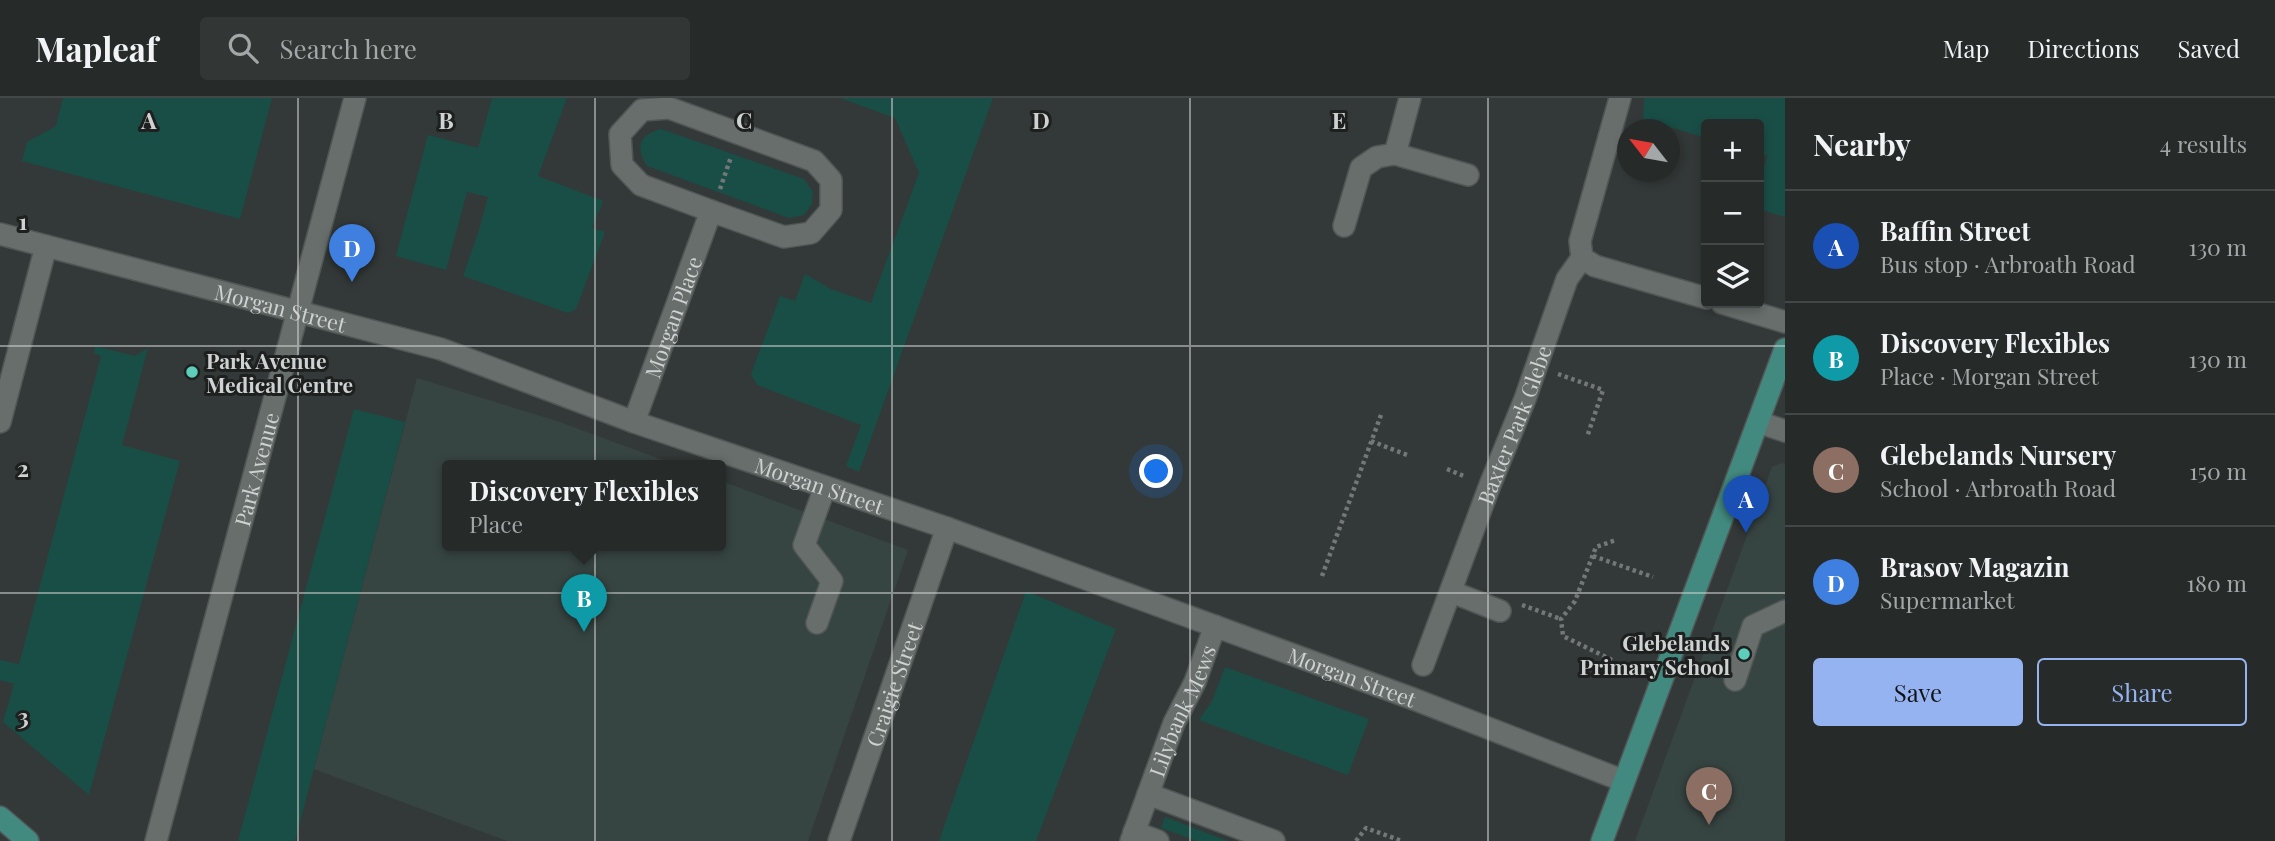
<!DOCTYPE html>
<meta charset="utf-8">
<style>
body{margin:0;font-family:"Playfair Display",serif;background:#323736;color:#f1f3f6}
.controls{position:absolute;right:21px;top:21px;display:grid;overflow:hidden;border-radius:7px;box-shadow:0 4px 10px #0003}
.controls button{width:63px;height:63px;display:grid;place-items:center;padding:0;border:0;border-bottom:2px solid #424747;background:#262b2a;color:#f1f3f6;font:35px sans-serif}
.compass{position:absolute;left:1617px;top:21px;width:63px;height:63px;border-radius:50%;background:#262b2a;box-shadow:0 4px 10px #0003;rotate:301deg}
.you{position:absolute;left:1157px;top:374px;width:24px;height:24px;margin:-18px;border:5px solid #fff;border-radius:50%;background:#1a73e8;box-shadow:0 0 0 10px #1a73e833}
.badge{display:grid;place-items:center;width:46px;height:46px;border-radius:50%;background:#95b2f1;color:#fff;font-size:23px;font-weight:700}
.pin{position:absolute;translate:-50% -58px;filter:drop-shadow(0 2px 4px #0008)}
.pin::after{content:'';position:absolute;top:37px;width:24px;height:21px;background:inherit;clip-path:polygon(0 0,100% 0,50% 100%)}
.popup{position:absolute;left:442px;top:362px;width:284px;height:91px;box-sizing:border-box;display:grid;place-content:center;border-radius:7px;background:#262b2a;filter:drop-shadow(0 2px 5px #0005);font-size:23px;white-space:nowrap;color:#a4a7a8}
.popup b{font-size:26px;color:#f1f3f6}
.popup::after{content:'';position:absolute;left:50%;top:100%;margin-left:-14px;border:14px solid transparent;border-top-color:#262b2a}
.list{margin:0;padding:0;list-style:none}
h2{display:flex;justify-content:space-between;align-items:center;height:91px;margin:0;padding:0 28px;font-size:30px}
h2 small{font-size:23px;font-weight:400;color:#a4a7a8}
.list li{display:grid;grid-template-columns:46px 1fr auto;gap:21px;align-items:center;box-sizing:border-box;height:112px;padding:0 28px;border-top:2px solid #424747}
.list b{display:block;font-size:26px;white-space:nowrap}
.list p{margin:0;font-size:23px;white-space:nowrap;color:#a4a7a8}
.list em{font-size:23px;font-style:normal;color:#a4a7a8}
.actions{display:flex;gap:14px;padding:21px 28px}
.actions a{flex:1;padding:16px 0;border:2px solid #95b2f1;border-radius:7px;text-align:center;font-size:24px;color:#95b2f1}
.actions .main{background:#95b2f1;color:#111}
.icon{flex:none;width:38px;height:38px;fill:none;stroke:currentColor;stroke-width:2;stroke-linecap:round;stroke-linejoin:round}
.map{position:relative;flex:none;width:1785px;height:743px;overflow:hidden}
header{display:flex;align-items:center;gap:42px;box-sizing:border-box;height:98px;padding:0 35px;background:#262b2a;border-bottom:2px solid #424747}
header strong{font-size:33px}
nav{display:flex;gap:38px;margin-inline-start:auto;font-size:24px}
.search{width:490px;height:63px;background:#323736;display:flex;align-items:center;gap:18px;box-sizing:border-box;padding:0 24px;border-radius:7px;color:#a4a7a8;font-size:26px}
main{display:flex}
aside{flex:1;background:#262b2a}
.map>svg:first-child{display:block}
</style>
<header>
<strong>Mapleaf</strong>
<div class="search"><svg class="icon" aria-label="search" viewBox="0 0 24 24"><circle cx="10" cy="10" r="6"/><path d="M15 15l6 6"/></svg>Search here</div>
<nav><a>Map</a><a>Directions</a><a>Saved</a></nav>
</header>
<main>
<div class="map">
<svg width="1785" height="743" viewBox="0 0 1785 743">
<rect width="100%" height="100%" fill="#333938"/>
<path fill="#374542" d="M417 280 557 323 679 368H448V448H720L721 383 908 452 808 743H507L314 671Z
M1782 365 1785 366V743H1635L1772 369Z"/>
<path fill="#194e46" d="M63 0H272L240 121 22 63 27 44 56 28Z
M488 0H567L538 78 603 103 592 130 605 134 576 211 568 215 463 178 478 135 488 99 467 94 446 172 396 158 428 37 478 50 492 1Z
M840 0H993L859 374 846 368 861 327 757 287 751 276 780 198 795 203 805 176 831 191 871 205 919 75 895 20Z
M1644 0H1785V119L1759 111V88L1767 58 1759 55V26H1706V40L1643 21Z
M661 31 804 81 813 94 812 106 804 117 789 120 647 68C635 49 639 37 661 31Z
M95 248 135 258 148 250 122 347 180 363 89 697 3 624 14 586 0 582V562L19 566 101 258 94 255Z
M354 311 405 324 295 743H238Z
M1026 493 1116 531 1036 743H939Z
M1225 569 1369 621 1348 677 1199 622 1212 603Z
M1165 719 1228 743H1197L1161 730Z"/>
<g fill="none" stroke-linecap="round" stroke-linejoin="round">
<defs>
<g id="minor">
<path d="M1620 0 1580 143 1582 160 1595 168 1706 200"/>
<path d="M669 10 814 63 831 82V112L811 135 784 139 711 113 641 87 622 67 620 36 642 12Z"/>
<path d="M1395 56 1468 77"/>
<path d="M1344 128 1361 70 1377 59 1395 56 1410 0"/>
<path id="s1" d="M0 136 441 251 634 324 947 430 1411 600 1624 683"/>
<path d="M1722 205 1785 224"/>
<path d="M0 324 46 148"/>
<path id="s2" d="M634 324 711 113"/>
<path d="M1758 324 1785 333"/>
<path d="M1452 494 1500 513"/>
<path d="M817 525 832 483 804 447 825 389"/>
<path id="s3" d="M1423 567 1490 387 1525 301 1567 181 1582 160"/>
<path d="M1735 582 1753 528 1785 513"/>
<path d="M1148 696 1274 743"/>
<path d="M1134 734 1158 743"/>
<path id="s4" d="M156 743 355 0"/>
<path id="s5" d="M839 743 947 430"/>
<path id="s6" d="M1131 743 1174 625 1195 584 1215 528"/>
</g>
<path id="major" d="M0 719 28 743
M1602 743 1785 251"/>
</defs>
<use href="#minor" stroke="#515655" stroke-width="24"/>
<use href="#major" stroke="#515655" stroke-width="24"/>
<path stroke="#737777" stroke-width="4.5" stroke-dasharray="3.5 3.5" stroke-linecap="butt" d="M720 91 731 59
M1558 276 1603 292 1587 339
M1371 343 1410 358
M1447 371 1466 379
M1593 458 1653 479
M1322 478 1381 317
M1522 507 1561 521
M1612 562 1563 538 1561 521 1575 503 1596 449 1616 442
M1356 743 1366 730 1402 743"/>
<use href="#minor" stroke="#676e6c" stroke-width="21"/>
<use href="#major" stroke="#428a7f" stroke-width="21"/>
</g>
<path fill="none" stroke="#cfd2d2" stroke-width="2" stroke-opacity="0.55" d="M298 0V743M595 0V743M892 0V743M1190 0V743M1488 0V743M0 248H1785M0 495H1785"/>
<g fill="#5ccebb" stroke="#1d201f" stroke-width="2.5">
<circle cx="192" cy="274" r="7"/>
<circle cx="1744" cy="556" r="7"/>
</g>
<g text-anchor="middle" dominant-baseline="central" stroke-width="6" stroke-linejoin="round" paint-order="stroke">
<g font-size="21" fill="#cfd2d2" stroke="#1d201f">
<text stroke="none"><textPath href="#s1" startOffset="290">Morgan Street</textPath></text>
<text stroke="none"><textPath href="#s2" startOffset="112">Morgan Place</textPath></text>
<text stroke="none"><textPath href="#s3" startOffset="257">Baxter Park Glebe</textPath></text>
<text stroke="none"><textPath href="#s4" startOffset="385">Park Avenue</textPath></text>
<text stroke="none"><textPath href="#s1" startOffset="858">Morgan Street</textPath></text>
<text stroke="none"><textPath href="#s1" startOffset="1424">Morgan Street</textPath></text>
<text stroke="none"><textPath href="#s5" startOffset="166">Craigie Street</textPath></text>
<text stroke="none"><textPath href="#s6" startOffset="140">Lilybank Mews</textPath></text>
</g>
<g font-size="21" font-weight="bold" fill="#cfd2d2" stroke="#1d201f" text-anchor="start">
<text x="206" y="262">Park Avenue<tspan x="206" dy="24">Medical Centre</tspan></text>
<text x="1730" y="544" text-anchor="end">Glebelands<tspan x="1730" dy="24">Primary School</tspan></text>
</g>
</g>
<g font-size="23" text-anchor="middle" font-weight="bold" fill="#cfd2d2" stroke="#1d201f" stroke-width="6" stroke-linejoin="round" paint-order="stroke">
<text x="149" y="31">A</text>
<text x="446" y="31">B</text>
<text x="744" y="31">C</text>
<text x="1041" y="31">D</text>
<text x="1339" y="31">E</text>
<text x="23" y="132">1</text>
<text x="23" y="379">2</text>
<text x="23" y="627">3</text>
</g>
</svg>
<div class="controls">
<button>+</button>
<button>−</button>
<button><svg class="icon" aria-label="layers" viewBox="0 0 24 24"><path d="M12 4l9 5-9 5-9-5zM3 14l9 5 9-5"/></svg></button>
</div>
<svg class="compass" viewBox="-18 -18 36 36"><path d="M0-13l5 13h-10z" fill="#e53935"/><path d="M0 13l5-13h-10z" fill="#a4a7a8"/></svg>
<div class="you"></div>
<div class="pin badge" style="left:1746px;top:435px;background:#1a4fb4">A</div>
<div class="pin badge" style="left:584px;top:534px;background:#0f9aa8">B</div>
<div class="popup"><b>Discovery Flexibles</b>Place</div>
<div class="pin badge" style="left:1709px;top:727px;background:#8d6e63">C</div>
<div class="pin badge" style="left:352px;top:184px;background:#3f7fe0">D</div>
</div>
<aside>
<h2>Nearby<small>4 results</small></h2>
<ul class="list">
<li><span class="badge" style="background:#1a4fb4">A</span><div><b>Baffin Street</b><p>Bus stop · Arbroath Road</p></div><em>130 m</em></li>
<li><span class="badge" style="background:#0f9aa8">B</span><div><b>Discovery Flexibles</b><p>Place · Morgan Street</p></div><em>130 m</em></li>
<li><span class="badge" style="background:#8d6e63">C</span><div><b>Glebelands Nursery</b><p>School · Arbroath Road</p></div><em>150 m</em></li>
<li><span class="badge" style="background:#3f7fe0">D</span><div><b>Brasov Magazin</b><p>Supermarket</p></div><em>180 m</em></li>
</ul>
<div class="actions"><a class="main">Save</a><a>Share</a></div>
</aside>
</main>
